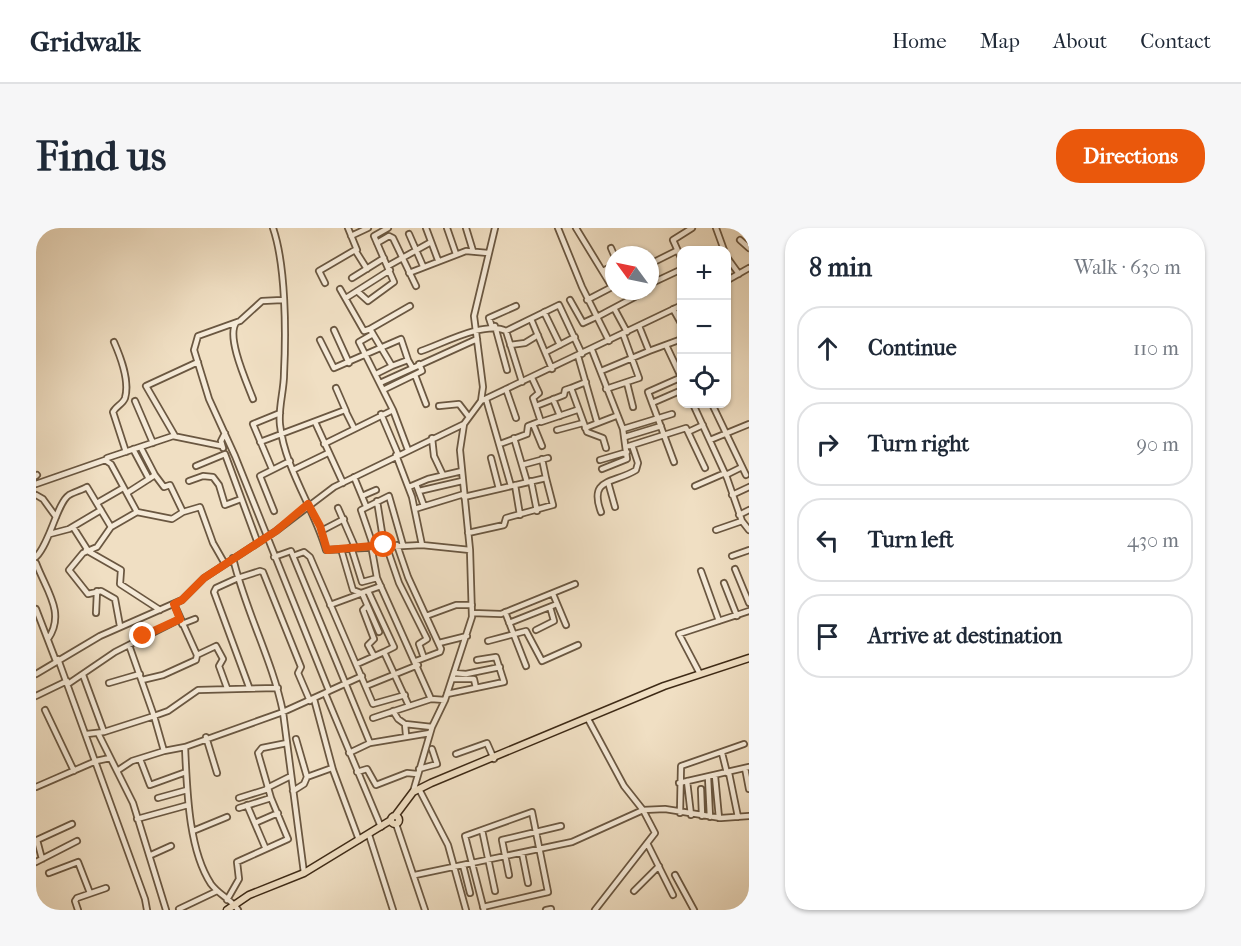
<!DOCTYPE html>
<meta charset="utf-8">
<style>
body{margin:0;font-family:"IM FELL French Canon",serif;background:#f6f6f7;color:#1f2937}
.controls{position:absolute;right:18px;top:18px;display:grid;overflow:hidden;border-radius:12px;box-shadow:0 2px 4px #0004}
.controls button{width:54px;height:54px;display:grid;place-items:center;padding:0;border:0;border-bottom:2px solid #e0e1e3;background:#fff;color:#1f2937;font:30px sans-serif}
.compass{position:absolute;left:569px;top:18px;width:54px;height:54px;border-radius:50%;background:#fff;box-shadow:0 2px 4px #0004;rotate:303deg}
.stop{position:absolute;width:18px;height:18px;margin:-14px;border:4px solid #ea580c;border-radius:50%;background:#fff}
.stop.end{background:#ea580c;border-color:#fff;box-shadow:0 2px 6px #0008}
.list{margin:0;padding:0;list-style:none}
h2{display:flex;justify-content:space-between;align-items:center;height:78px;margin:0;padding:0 24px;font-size:26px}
h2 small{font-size:20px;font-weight:400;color:#747a83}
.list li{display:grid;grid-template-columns:39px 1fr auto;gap:18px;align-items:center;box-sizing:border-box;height:84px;margin:0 12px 12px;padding:0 12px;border:2px solid #e0e1e3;border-radius:24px}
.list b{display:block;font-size:22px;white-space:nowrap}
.list em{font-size:20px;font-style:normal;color:#747a83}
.icon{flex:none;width:33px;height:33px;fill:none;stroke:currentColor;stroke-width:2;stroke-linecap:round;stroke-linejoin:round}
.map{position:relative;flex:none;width:713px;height:682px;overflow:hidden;border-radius:24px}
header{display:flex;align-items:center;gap:36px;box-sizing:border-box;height:84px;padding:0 30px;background:#fff;border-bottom:2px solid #e0e1e3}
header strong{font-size:28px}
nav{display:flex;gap:33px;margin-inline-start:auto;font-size:21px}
.intro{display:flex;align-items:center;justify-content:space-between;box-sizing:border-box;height:144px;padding:0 36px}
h1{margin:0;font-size:42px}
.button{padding:15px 27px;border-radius:24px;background:#ea580c;color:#fff;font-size:21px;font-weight:700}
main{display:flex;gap:36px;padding:0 36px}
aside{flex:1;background:#fff;border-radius:24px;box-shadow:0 2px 4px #0004}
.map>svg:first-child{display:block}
</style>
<header>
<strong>Gridwalk</strong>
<nav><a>Home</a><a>Map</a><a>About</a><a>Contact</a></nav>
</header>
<div class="intro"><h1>Find us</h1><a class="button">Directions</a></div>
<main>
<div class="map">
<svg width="713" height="682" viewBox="0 0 713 682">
<rect width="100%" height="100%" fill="#f0dfc3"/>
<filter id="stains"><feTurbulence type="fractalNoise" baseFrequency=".00333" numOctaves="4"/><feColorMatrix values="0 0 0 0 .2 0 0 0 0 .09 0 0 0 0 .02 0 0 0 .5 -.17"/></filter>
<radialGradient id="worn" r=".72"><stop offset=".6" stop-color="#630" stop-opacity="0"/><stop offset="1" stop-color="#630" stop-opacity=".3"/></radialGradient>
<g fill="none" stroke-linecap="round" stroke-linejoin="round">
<defs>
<path id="minor" d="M237 0C250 38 250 105 248 146 248 163 242 180 244 197 249 241 278 280 290 322L386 317 434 322
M312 0 321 22
M390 0 402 32
M411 0 420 26
M430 0 437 23
M522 0 546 59 573 113
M540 0 576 59
M680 0 688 22
M373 6 387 38
M315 8 332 0
M704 12 713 20
M341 15 353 8 357 10 380 58
M575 20 578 27
M690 28 703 46
M646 32 637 12 656 0
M614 36 640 23
M352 38 395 14
M567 43 578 37
M373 45 430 23 452 25
M316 50 348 30
M690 53 713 40
M289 55 283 43 319 22 331 41
M614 56 646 41
M304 61 328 103 334 101 356 138 372 132 376 139
M321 63 332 73 358 54 338 8 352 0
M310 70 354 42
M246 72 226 73 204 93 162 108 158 122 173 171 199 228 293 463 289 465 345 599
M534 72 547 95 560 89
M551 72 578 58
M578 80 591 104
M637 81 646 97
M508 84 524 117
M561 89 610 63
M495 91 516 141
M200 95C190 109 211 155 217 171
M459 98 471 142
M456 99 453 90 480 78
M334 101 374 78
M298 102 313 135
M470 103 486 154
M337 106 323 114 357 182 372 222
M284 112 298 140 365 111 372 132
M78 114C85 130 94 153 89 170 87 176 80 178 77 184L90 224
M474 117 489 115 502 107
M630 117 646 151
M556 122 587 201 591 231 566 241
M385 123C406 116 450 92 470 103L523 77 546 126
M613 123 643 112
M510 124 539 109
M542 128 561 194
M565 143 613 123 603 98
M340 146 356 138
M379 147 390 176
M496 150 503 165 497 170 505 194 541 182
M550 154 535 160 551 204 567 210 570 220
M344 155 441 111
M591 155 597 179
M300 160 310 183
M470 161 480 190
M570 161 603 150 587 106
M347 162 386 143 383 136
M450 171 475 258
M517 171 524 188
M99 173 117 215
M445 173 646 77
M616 175 646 162
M657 176 691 250 706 293 713 302
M676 176 710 247
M403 178 423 176 433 189
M500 178 528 167 529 162 535 160
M345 186 362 226
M279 194 307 255
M497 196 506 218
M667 197 652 204 669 240
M549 200 580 188
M587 201 636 186
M521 202 547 195
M139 208 110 158 162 134
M589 209 625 198
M396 210 398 228 407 247
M478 210 491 254
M674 212 713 196
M224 214 309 182 318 200
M288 216 357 182
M464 216 491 206 492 198 505 193
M593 218 650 200 652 204
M187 220 185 213 189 205
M97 221 113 251
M360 227 376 269 386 317
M71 230 137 208 186 218
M455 230 463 261
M506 231 510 250
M564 232 591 224
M638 234 612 164 646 149
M486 237 512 230
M160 238 189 226 221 313
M236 241 217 196 244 185
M257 242 292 225
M119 247 128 259 134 257 147 284 164 279 177 315 189 336
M690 247 706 239
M0 248 1 247
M318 249 330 278
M153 253 167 248 177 249 183 257 189 277 205 271
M495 253 501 283
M572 254 579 279
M0 256 69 232 75 236 101 284 75 299 61 319 47 325 33 342 52 366 65 363 79 371 84 398
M380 256 388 278
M479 257 484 287
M659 258 689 245
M373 259 392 251 426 243
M383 263 426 253
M91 265 119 247 105 220
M0 267 7 271 20 289
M696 267 713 259
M326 268 340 262
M428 269 510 250 517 277 470 290 468 297 432 305
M341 273 348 317
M61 275 87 260
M302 280 319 319
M379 281 428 266
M238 283 224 248 254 233
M101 284 136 291 147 284
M565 284C552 249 578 256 600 242L602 235 596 217
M703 287 713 282
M37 299 51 321
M680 302 706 293
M285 303 308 291
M14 306 33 301 65 282
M335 317 341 350 395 471
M337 317 325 282 353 268 367 317
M350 317 363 355 391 411 383 416 388 430
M361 317 372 349 405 421 404 424 380 433
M315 319 326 354 341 350
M305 321 317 362 325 365 345 358
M50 322 85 342 84 356 124 382
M257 328 268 324 274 329 337 476 369 467
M696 328 713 322
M0 329C14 315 21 275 33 267 38 264 46 262 51 259L75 299
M238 329 255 323 334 515
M197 330C209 382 236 431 247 484L268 645
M0 335C10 362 30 385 12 411
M699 341 713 375
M665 343 683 393
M202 350 224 343 227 344 265 439 262 445 274 473
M202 350 180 360 178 364 213 459
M688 355 701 388
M332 363 358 419 348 424 373 478
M326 365 343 404
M517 366 530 397
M294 377 324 366
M331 378 327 382 338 411 332 417 338 428
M0 381 20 433
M469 384 490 438
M60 385 61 363
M436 385 465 386 539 356
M390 388 420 377H436
M473 395 521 376
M146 396 159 391
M500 402 518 393 514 379
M452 413 490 403 506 433 542 417
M403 415 431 408
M161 427 180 418 187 431 183 438 191 460
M22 431 109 671 111 682
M321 436 348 424
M418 445 430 446 464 439
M0 446 64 408 146 372 168 350 240 303 298 259 428 196
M664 446 643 406 713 383
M47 447 68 504
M416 451H438L440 460
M106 452 127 447 160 432 161 427 138 376
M73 455 104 446
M32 456 79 424 144 391
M330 458 382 437
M293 463 326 448
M411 466 468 454 460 429 441 432
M0 468 31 453
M278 471 297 542 323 612
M9 482 38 543
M357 483 362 491 369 496 370 507
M337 490 395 471 409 472
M552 491 588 558 607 582 629 581 685 590 713 588
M369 496 396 499
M62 505 97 575 130 682
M51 506 68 504 118 488 93 417
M170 509 181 545
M149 519 128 523 118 488 132 483 162 462 242 460
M313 525 334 515 394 505
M686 525 691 545
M420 526 451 515 458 531
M104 531 114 557 150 544
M709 540 713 561
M383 541 401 536 396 521
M81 543 96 533 128 523
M321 544 331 541 340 557 371 545 381 546
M693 545 702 589
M679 548 683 590
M271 549 296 540
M672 549 674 589
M651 553 655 587
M643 555 713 539
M0 559 60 533 74 530
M231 560 255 548
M383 561 412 617 430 682
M665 561 666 588
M257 563 268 556 271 549 260 511
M377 564 396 499 409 472 436 389 434 322 424 222 428 196 445 173 447 159 438 88 459 0
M122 570 151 562
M203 570 232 561
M211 577 229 619
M203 580 235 570
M644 585 645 538 708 516
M101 591 152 577
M219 595 242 585
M360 596 389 682
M446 602 459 663
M157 603 191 589
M333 607 357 682
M611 615 637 667
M486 625 492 655
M115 627 135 618
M6 631 1 612 36 596
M0 634 41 613
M427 637 434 665
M13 645 42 634 54 665
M379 647 536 614 607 582 619 605 559 682
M473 647 466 612 525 598
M639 647 658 682
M598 663 623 638
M191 672 203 651 201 634 252 611 235 570 222 525 226 520 251 515
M447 679 512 664 496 584 429 608 448 682
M143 681 181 663
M42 682 39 673 41 670 70 660
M202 682C195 671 183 667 175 656 152 621 151 560 149 519L247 484 289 465
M510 682 515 681"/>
<path id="major" d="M359 588 377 564 395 555 628 458 713 430
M355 592a4 4 0 1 1 8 0a4 4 0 1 1-8 0Z
M191 682 213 667 268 645 355 592"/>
</defs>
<use href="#minor" stroke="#6a5741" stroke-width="8"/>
<use href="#major" stroke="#3e2a16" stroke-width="9"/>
<use href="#minor" stroke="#f5ead8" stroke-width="4.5"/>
<use href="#major" stroke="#f0dfc3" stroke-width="6"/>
</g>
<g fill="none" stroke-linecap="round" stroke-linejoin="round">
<path stroke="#ea580c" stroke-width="8" d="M107 408 144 391 138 376 146 372 168 350 240 303 272 276 284 298 291 322 348 317"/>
</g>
<rect width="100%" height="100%" filter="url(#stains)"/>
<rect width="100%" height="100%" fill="url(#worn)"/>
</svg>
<div class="controls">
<button>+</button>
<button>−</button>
<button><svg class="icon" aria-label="locate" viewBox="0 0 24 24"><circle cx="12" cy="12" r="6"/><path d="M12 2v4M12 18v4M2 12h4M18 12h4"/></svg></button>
</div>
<svg class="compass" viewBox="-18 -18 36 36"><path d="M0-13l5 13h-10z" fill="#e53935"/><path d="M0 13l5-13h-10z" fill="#747a83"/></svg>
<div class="stop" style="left:348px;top:317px"></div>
<div class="stop end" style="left:107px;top:408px"></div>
</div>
<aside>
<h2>8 min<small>Walk · 630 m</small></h2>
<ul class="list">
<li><svg class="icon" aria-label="ahead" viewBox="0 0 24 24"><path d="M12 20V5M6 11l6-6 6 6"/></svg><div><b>Continue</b></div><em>110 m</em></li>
<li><svg class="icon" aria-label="right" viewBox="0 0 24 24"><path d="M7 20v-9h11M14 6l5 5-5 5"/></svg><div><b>Turn right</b></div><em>90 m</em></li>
<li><svg class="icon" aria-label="left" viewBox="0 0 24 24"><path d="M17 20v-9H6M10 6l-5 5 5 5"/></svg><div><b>Turn left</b></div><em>430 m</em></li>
<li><svg class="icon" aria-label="arrive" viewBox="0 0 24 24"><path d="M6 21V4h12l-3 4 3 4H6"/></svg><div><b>Arrive at destination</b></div></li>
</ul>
</aside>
</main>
